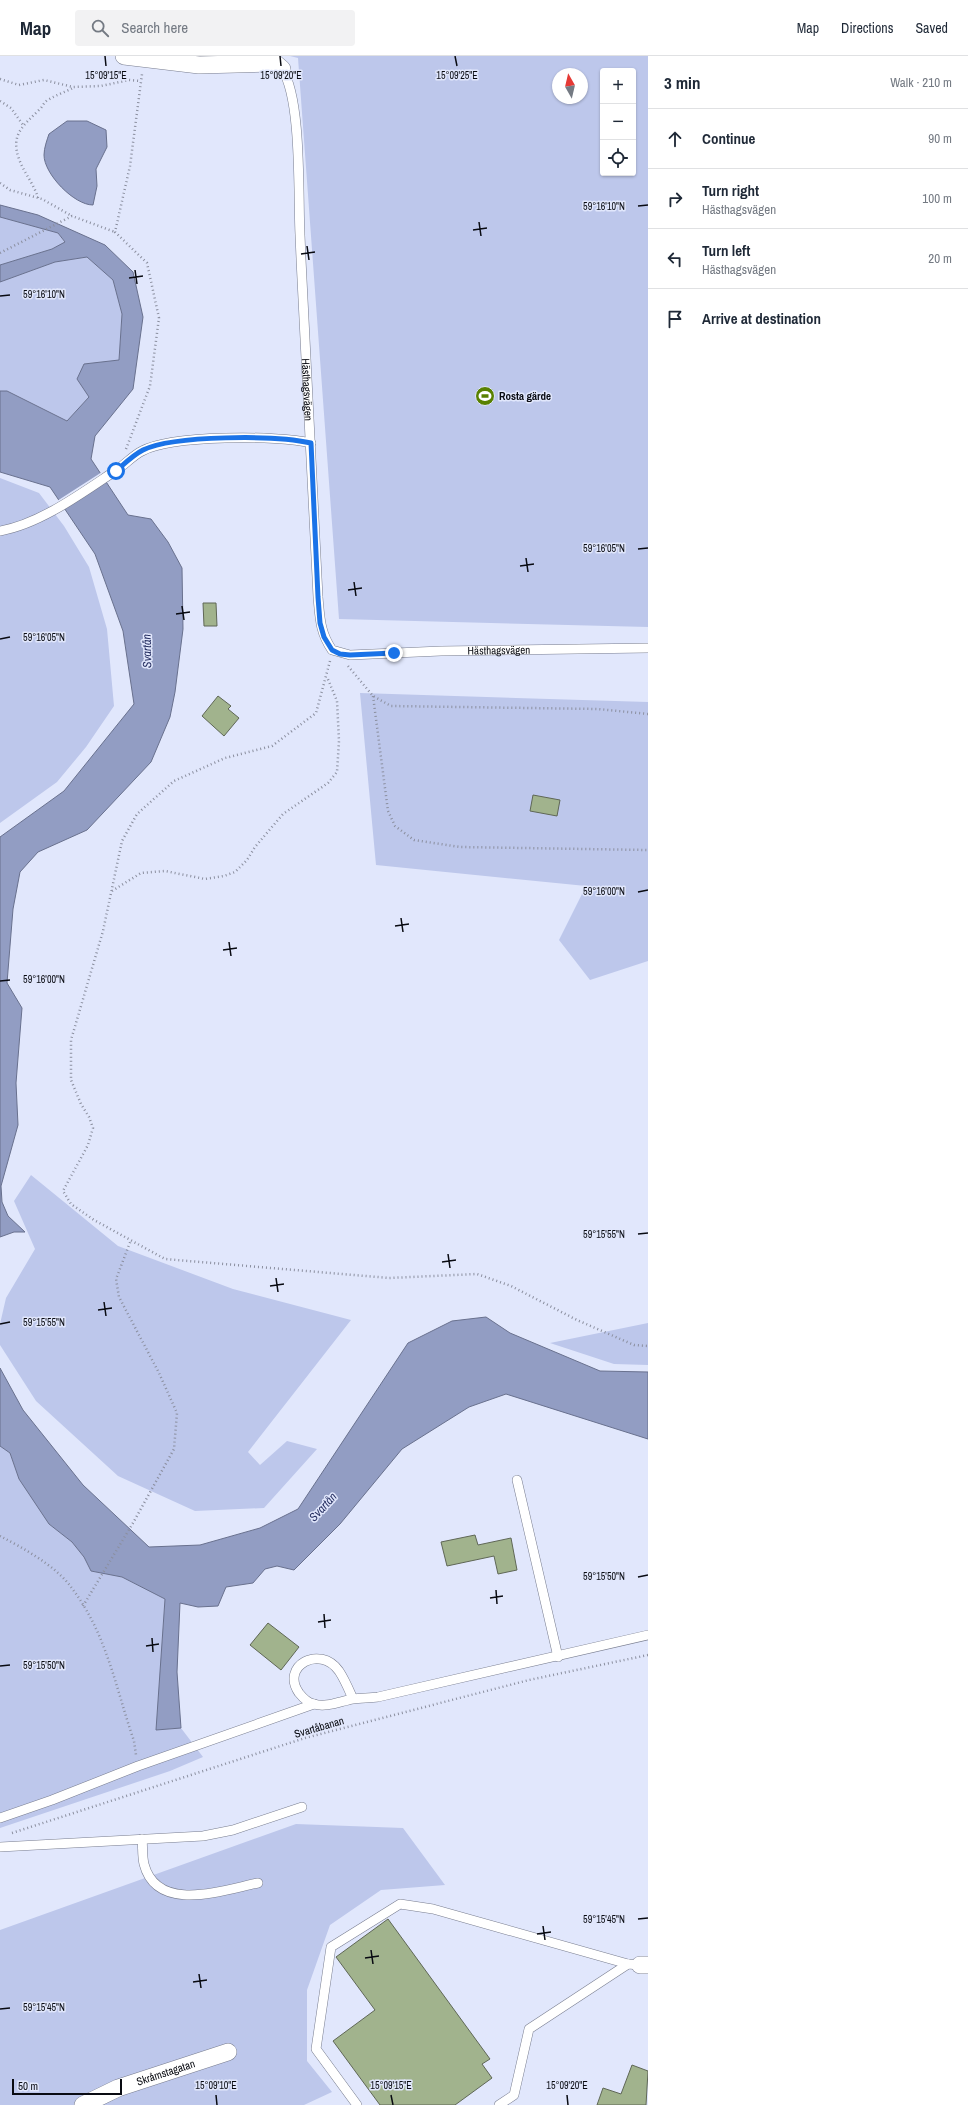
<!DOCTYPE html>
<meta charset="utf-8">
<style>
body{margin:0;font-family:"Archivo Narrow",sans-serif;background:#f2f2f3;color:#1f2937}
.controls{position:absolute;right:12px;top:12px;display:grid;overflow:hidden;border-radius:4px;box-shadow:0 1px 3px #0004}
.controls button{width:36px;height:36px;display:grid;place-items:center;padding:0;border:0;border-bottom:1px solid #e0e1e3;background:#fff;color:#1f2937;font:20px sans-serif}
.compass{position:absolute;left:552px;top:12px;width:36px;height:36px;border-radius:50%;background:#fff;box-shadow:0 1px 3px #0004;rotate:352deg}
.scale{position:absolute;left:12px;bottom:10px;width:110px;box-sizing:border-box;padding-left:4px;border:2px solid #090b12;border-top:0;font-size:11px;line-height:14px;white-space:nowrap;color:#090b12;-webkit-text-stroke:3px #e1e7fc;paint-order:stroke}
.stop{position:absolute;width:12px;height:12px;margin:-9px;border:3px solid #1a73e8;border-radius:50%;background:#fff}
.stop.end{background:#1a73e8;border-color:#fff;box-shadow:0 1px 4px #0008}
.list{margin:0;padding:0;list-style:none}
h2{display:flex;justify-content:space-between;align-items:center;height:52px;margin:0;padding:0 16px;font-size:17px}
h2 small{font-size:13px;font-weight:400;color:#747a83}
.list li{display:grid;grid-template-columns:26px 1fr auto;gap:12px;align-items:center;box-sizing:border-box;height:60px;padding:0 16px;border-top:1px solid #e0e1e3}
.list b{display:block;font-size:15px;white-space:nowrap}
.list p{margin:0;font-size:13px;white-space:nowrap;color:#747a83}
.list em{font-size:13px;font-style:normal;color:#747a83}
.icon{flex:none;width:22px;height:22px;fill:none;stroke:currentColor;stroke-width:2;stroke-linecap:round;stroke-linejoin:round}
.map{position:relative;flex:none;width:648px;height:2049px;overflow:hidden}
header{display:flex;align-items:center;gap:24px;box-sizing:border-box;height:56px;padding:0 20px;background:#fff;border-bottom:1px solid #e0e1e3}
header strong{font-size:19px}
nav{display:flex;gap:22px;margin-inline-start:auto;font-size:14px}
.search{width:280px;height:36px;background:#f2f2f3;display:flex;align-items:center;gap:10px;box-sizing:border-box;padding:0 14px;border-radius:4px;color:#747a83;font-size:15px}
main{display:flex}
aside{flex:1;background:#fff}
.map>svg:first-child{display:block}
</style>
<header>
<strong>Map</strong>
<div class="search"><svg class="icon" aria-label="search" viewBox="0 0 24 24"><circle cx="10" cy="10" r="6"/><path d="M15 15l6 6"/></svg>Search here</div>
<nav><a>Map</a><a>Directions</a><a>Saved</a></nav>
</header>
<main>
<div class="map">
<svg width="648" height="2049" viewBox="0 0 648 2049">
<rect width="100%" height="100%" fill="#e1e7fc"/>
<path fill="#bdc7eb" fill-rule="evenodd" d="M290 0H648V571L339 563 298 2ZM603 15H633V117H603ZM558 18H582V42H558Z
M0 161 58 177 65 187 52 193 0 209Z
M87 201 113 224 122 258 119 304 77 323 89 341 67 365 7 335H0V226L55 206Z
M0 422 39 437 64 470 89 511 107 573 114 650 86 691 57 726 0 767Z
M360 637 648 646V905L590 924 559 884 586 830 376 809Z
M31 1119 118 1190 233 1233 351 1264 248 1396 260 1409 287 1385 317 1393 264 1452 195 1455 118 1420 36 1345 0 1289V1268L6 1242 35 1193 14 1145Z
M648 1267V1309L614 1308 550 1287Z
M0 1390 10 1397 19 1423 49 1468 72 1486 84 1501 91 1515 122 1521 165 1543 157 1674 181 1672 203 1701 170 1715 0 1772Z
M296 1768 403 1772 445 1829 381 1834 330 1869 307 1934V2005L332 2036 304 2049H0V1874Z"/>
<path fill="#929dc3" stroke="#69718e" d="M67 65H87L106 74 107 91 96 113 97 130 93 149C74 149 44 118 44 99 44 92 47 84 49 78Z
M0 149 38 159 105 189 133 216 143 261 133 333 95 380 91 403 128 459 151 463 168 486 182 512 183 573 175 636 170 661 151 706 87 774 38 796 20 816 13 853 7 927 22 952 16 1027 18 1069 1 1130 2 1146 8 1160 25 1176H14L0 1181V781L64 735 134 648 123 575 95 498 50 431 0 416V335H7L67 365 89 341 77 323 84 308 119 304 122 258 113 224 87 201 55 206 0 226V209L52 193 65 186 58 177 0 161Z
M486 1261 510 1277 600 1315 648 1316V1383L506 1338 469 1351 402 1393 340 1468 294 1514 277 1510 265 1513 253 1527 226 1531 218 1550 198 1551 180 1547 177 1616 181 1672 156 1674 165 1543 122 1521 91 1515 84 1501 72 1486 49 1468 19 1423 10 1397 0 1390V1312L23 1354 83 1429 149 1491 200 1489 260 1472 298 1453 408 1287 452 1265Z"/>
<path fill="#e1e7fc" d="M102 416 107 423 62 453 57 445Z"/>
<path fill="#a1b38d" stroke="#5f6756" d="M203 547H216L217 570H204Z
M218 640 231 650 228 653 239 662 224 680 202 660Z
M533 739 560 744 557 760 530 755Z
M475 1479 478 1489 511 1482 517 1514 498 1518 494 1500 447 1510 441 1486Z
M268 1567 299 1591 281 1614 250 1589Z
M388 1863 490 2003 482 2008 492 2022 455 2049H380L333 1985 375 1954 336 1901Z
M632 2009 648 2015 646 2049H597L603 2032 621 2038Z"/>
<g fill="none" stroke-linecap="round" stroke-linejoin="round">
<defs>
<g id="lane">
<path id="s1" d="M282 13C302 43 298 140 300 179 305 300 312 421 318 541 320 563 320 576 332 594L350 599 441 595 648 592"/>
<path d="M0 475C40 468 82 437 115 415 125 409 132 400 142 395 171 379 278 379 311 387"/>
<path d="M517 1424 558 1601"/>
<path d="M353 1643C349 1634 345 1624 339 1615 320 1588 280 1610 299 1637 303 1642 308 1647 314 1648 326 1652 341 1645 353 1643 361 1642 370 1642 378 1641L648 1579"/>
<path d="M0 1762 52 1744 138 1710 314 1648"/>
<path d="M142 1783C143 1791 142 1800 144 1808 157 1858 223 1834 258 1827"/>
<path d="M0 1791 203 1780 233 1774 302 1751"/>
<path d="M357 2049 316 1993 331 1891 400 1848 433 1853 628 1908 640 1909"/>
<path d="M499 2049 514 2039 529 1973 628 1908"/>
</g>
<g id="street">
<path d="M124 0 199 9 275 7 282 13"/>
<path d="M640 1909H648"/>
<path id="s2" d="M83 2049 118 2032 228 1996"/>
</g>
</defs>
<use href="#lane" stroke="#787d8f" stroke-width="10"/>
<use href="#street" stroke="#787d8f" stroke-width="18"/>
<path stroke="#8b8f9f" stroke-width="2.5" stroke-dasharray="1 3" stroke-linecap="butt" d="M0 23 19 29 44 24 73 31 101 30 129 24 141 25
M0 45 11 52 23 69
M0 127 10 134 42 143 72 160
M38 142C34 128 24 117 19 103 10 78 24 69 40 53 43 50 44 46 48 44 56 39 65 36 73 32
M0 197 72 160 115 176
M126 393 150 330 159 262 147 207 115 176 130 110 142 18
M330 605 316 657 272 690 225 702 174 725 137 758 122 785 103 875 71 984V1024L81 1048 89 1061 93 1072 88 1089 63 1135 71 1148 94 1164 165 1203 389 1222 477 1218 511 1230 577 1264 634 1289 648 1290
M348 610 373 640 391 650 598 653 648 658
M373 640 388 755 395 770 414 784 460 791 648 794
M112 835 141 817 165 815 205 823 224 820 235 816 247 804 255 791 283 758 328 727 337 716 339 685 337 645 327 621
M0 1480C23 1492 56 1510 71 1531 107 1578 115 1630 134 1685L136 1699
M83 1550 133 1467 174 1393 177 1357 159 1317 119 1241 116 1223 131 1184
M12 1777 305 1682 529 1624 648 1599"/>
<use href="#lane" stroke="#fff" stroke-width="9"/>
<use href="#street" stroke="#fff" stroke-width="17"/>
</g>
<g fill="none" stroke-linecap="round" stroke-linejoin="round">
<path stroke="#1a73e8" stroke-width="5" d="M116 415C124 408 133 399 143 394 174 379 276 379 311 387L318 541 320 567 324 581 332 594 340 598 350 599 394 597"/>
</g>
<path fill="none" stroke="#090b12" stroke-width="1.5" d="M105 0 106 10M280 0 281 10M455 0 457 10M638 150 648 149M479 166 481 180M473 174 487 172M307 190 309 204M301 198 315 196M135 214 137 228M129 222 143 220M0 240 10 239M638 493 648 492M526 502 528 516M520 510 534 508M354 526 356 540M348 534 362 532M182 550 184 564M176 558 190 556M0 583 10 581M638 836 648 834M401 862 403 876M395 870 409 868M229 886 231 900M223 894 237 892M0 925 10 924M638 1178 648 1177M448 1198 450 1212M442 1206 456 1204M276 1222 278 1236M270 1230 284 1228M104 1246 106 1260M98 1254 112 1252M0 1268 10 1266M638 1521 648 1519M496 1534 497 1548M490 1542 503 1540M324 1558 325 1572M318 1566 331 1564M152 1582 153 1596M146 1590 159 1588M0 1610 10 1609M638 1863 648 1862M543 1870 545 1884M537 1878 551 1876M371 1894 373 1908M365 1902 379 1900M199 1918 201 1932M193 1926 207 1924M0 1953 10 1952M216 2039 217 2049M391 2039 393 2049M567 2039 568 2049"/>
<defs>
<symbol id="stadium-disc" viewBox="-11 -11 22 22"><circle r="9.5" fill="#598101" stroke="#e1e7fc"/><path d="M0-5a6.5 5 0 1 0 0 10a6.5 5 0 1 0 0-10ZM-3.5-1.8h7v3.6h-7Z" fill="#fff"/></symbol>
</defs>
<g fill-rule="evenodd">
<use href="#stadium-disc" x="474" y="329" width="22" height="22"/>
</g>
<g text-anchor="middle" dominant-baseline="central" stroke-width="3" stroke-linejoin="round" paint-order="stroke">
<g font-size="11" fill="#090b12" stroke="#e1e7fc">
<text stroke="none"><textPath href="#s1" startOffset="323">Hästhagsvägen</textPath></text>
<text stroke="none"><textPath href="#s1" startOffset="754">Hästhagsvägen</textPath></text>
<text transform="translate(319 1671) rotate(-16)">Svartåbanan</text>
<text stroke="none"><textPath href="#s2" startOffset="89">Skråmstagatan</textPath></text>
</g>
<g font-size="11" font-weight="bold" fill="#090b12" stroke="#e1e7fc" text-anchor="start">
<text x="499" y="340">Rosta gärde</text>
</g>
<g font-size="12" font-style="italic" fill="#273062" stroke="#e1e7fc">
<text transform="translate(147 595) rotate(-91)">Svartån</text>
<text transform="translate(323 1451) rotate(-47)">Svartån</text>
</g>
</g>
<g font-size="10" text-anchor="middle" fill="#090b12" stroke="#e1e7fc" stroke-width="3" stroke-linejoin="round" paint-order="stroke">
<text x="106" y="23">15°09'15"E</text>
<text x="281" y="23">15°09'20"E</text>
<text x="457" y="23">15°09'25"E</text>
<text x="604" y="154">59°16'10"N</text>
<text x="44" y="242">59°16'10"N</text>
<text x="604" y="496">59°16'05"N</text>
<text x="44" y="585">59°16'05"N</text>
<text x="604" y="839">59°16'00"N</text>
<text x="44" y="927">59°16'00"N</text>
<text x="604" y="1182">59°15'55"N</text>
<text x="44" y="1270">59°15'55"N</text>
<text x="604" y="1524">59°15'50"N</text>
<text x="44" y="1613">59°15'50"N</text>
<text x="604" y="1867">59°15'45"N</text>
<text x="44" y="1955">59°15'45"N</text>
<text x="216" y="2033">15°09'10"E</text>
<text x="391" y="2033">15°09'15"E</text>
<text x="567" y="2033">15°09'20"E</text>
</g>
</svg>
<div class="controls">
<button>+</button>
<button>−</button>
<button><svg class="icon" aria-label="locate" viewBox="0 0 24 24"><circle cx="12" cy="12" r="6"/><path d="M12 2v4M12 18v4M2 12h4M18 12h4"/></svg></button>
</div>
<svg class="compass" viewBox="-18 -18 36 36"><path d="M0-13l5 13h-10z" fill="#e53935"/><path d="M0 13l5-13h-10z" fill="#747a83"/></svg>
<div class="scale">50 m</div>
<div class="stop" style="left:116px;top:415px"></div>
<div class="stop end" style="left:394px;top:597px"></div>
</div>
<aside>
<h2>3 min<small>Walk · 210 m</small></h2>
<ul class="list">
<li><svg class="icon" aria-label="ahead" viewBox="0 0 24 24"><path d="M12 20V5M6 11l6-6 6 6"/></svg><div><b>Continue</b></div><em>90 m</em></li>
<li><svg class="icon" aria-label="right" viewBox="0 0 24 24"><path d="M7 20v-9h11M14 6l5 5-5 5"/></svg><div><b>Turn right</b><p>Hästhagsvägen</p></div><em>100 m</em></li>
<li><svg class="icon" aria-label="left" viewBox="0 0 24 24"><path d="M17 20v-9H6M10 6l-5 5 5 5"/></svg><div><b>Turn left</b><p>Hästhagsvägen</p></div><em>20 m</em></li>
<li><svg class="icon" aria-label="arrive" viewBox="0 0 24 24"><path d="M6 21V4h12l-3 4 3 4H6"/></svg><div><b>Arrive at destination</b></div></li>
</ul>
</aside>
</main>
